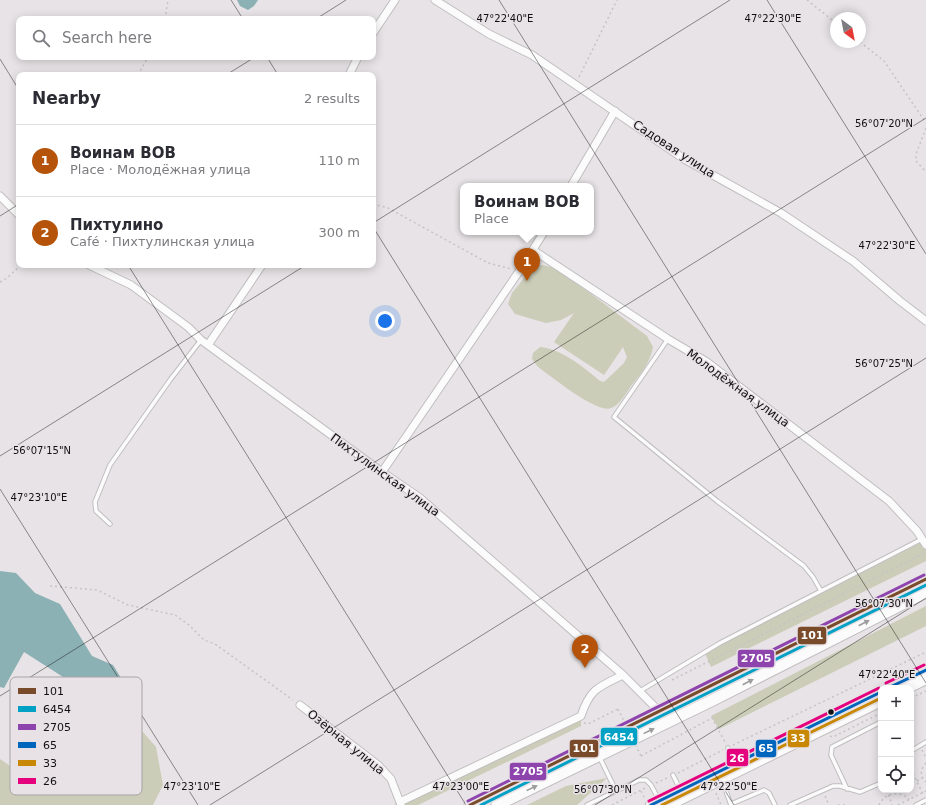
<!DOCTYPE html>
<meta charset="utf-8">
<style>
body{margin:0;font-family:"DejaVu Sans",sans-serif;background:#f7f7f7;color:#2b2b33}
.controls{position:absolute;right:12px;bottom:12px;display:grid;overflow:hidden;border-radius:8px;box-shadow:0 2px 10px #0003}
.controls button{width:36px;height:36px;display:grid;place-items:center;padding:0;border:0;border-bottom:1px solid #e1e1e2;background:#fff;color:#2b2b33;font:20px sans-serif}
.compass{position:absolute;left:830px;top:12px;width:36px;height:36px;border-radius:50%;background:#fff;box-shadow:0 2px 10px #0003;rotate:148deg}
.you{position:absolute;left:385px;top:321px;width:14px;height:14px;margin:-10px;border:3px solid #fff;border-radius:50%;background:#1a73e8;box-shadow:0 0 0 6px #1a73e833}
.badge{display:grid;place-items:center;width:26px;height:26px;border-radius:50%;background:#b45309;color:#fff;font-size:13px;font-weight:700}
.pin{position:absolute;translate:-50% -33px;filter:drop-shadow(0 1px 2px #0008)}
.pin::after{content:'';position:absolute;top:21px;width:14px;height:12px;background:inherit;clip-path:polygon(0 0,100% 0,50% 100%)}
.popup{position:absolute;left:460px;top:183px;width:134px;height:52px;box-sizing:border-box;display:grid;place-content:center;border-radius:8px;background:#fff;filter:drop-shadow(0 1px 3px #0005);font-size:13px;white-space:nowrap;color:#7c7c81}
.popup b{font-size:15px;color:#2b2b33}
.popup::after{content:'';position:absolute;left:50%;top:100%;margin-left:-8px;border:8px solid transparent;border-top-color:#fff}
.list{margin:0;padding:0;list-style:none}
h2{display:flex;justify-content:space-between;align-items:center;height:52px;margin:0;padding:0 16px;font-size:17px}
h2 small{font-size:13px;font-weight:400;color:#7c7c81}
.list li{display:grid;grid-template-columns:26px 1fr auto;gap:12px;align-items:center;box-sizing:border-box;height:72px;padding:0 16px;border-top:1px solid #e1e1e2}
.list b{display:block;font-size:15px;white-space:nowrap}
.list p{margin:0;font-size:13px;white-space:nowrap;color:#7c7c81}
.list em{font-size:13px;font-style:normal;color:#7c7c81}
.icon{flex:none;width:22px;height:22px;fill:none;stroke:currentColor;stroke-width:2;stroke-linecap:round;stroke-linejoin:round}
.map{position:relative;flex:none;width:926px;height:805px;overflow:hidden}
.search{position:absolute;background:#fff;box-shadow:0 2px 10px #0003;left:16px;top:16px;width:360px;height:44px;display:flex;align-items:center;gap:10px;box-sizing:border-box;padding:0 14px;border-radius:8px;color:#7c7c81;font-size:15px}
.panel{position:absolute;background:#fff;box-shadow:0 2px 10px #0003;left:16px;top:72px;width:360px;height:196px;border-radius:8px}
.map>svg:first-child{display:block}
</style>
<div class="map">
<svg width="926" height="805" viewBox="0 0 926 805">
<rect width="100%" height="100%" fill="#e7e3e6"/>
<path fill="#cbcdb8" d="M543 265 558 269 635 327 647 336 653 347C650 363 641 373 631 386 626 393 620 405 611 408 597 414 551 376 538 367L532 359 533 353 540 347C562 349 583 367 600 381L604 382 624 363 627 357 623 347 604 375 554 342 574 313 561 320 546 323 515 314 508 304 512 293 534 266Z
M926 540V561L711 667 705 653Z
M926 606V626L719 729 711 716Z
M122 708 156 747 163 785 153 805H0V759L22 774 39 765 58 731Z
M581 716V726L418 805H394Z
M607 778 577 805H527L566 786Z"/>
<path fill="#8bb1b4" d="M237 0H258L254 6 248 10 240 6Z
M0 571 16 573 35 593 60 604 92 656 113 665 121 678 117 691 105 698 85 691 24 652 4 688 0 687Z"/>
<g fill="none" stroke-linecap="round" stroke-linejoin="round">
<defs>
<path id="lane" d="M668 339 614 417 717 501 804 566 813 577 821 591
M110 524 96 511 95 502 110 465 170 380 201 340
M640 691 720 643 922 539
M728 748 736 763
M911 751 926 742
M599 756 616 791
M673 775 680 789
M722 780 731 805
M847 789 831 755 832 747 881 722
M731 804 764 790 769 793 775 805
M587 805 639 780H646L651 785 659 800
M790 805 833 786H840L860 792 881 783
M916 805 926 800"/>
<path id="street" d="M435 0 489 34 532 55 684 159 781 213 853 261 900 301 926 321
M373 33 395 0
M349 75 358 57
M571 186 615 111
M0 196 19 215
M533 250 668 339 707 362 889 501 917 531 926 545
M89 265 131 285 188 327 201 340 382 472 420 498 623 675 660 712
M208 345 262 265
M382 472 520 270 544 232
M300 705 378 765 391 779 401 805
M400 802 581 716C590 689 598 687 623 675"/>
<path id="secondary" d="M888 688 926 670
M908 688 926 679
M651 805 881 692
M669 805 881 701"/>
<path id="primary" d="M470 805 926 579
M497 805 713 700 926 592"/>
</defs>
<use href="#lane" stroke="#c1bec0" stroke-width="5.5"/>
<use href="#street" stroke="#c1bec0" stroke-width="9"/>
<use href="#secondary" stroke="#c1bec0" stroke-width="12"/>
<use href="#primary" stroke="#c1bec0" stroke-width="13"/>
<path stroke="#c5c4c5" stroke-width="1.5" stroke-dasharray="2 3" stroke-linecap="butt" d="M807 0 836 23
M165 19 168 0
M860 42 884 61 926 123
M138 75 148 57
M579 77 617 0
M926 128 916 154V161L926 172
M373 204 388 208 488 263 512 269
M0 282 7 278 21 265
M50 586 97 590 128 605 175 615 189 625 204 640 215 644 293 700
M672 680 924 553
M911 698 926 691
M584 723 588 724 618 709
M830 736 833 737 881 713
M733 745 926 652
M922 750 926 758
M641 756 712 718 726 744
M926 763C920 769 920 777 926 782
M911 769 923 794
M678 773 723 750
M917 781 926 776
M656 783 667 778
M887 790 892 805
M641 791 645 799
M716 793 721 805
M825 796 829 805
M839 804V805
M612 805 645 788
M843 805H847
M879 805C884 793 900 790 909 799
M898 805 926 791"/>
<use href="#lane" stroke="#fbfbfb" stroke-width="3.5"/>
<use href="#street" stroke="#fbfbfb" stroke-width="7"/>
<use href="#secondary" stroke="#fbfbfb" stroke-width="10"/>
<use href="#primary" stroke="#fbfbfb" stroke-width="11"/>
<path stroke="#c5c4c5" stroke-width="1.5" stroke-dasharray="2 3" stroke-linecap="butt" d="M618 709 641 756"/>
<defs>
<path id="bus-1" d="M470 805 926 579"/>
<path id="bus-2" d="M481 805 926 585"/>
<path id="bus-3" d="M468 801 924 575"/>
<path id="bus-4" d="M888 688 926 670
M651 805 881 692"/>
<path id="bus-5" d="M662 805 881 698"/>
<path id="bus-6" d="M886 683 924 665
M649 801 879 688"/>
</defs>
<use href="#bus-1" stroke="#e8e2e7" stroke-width="6"/>
<use href="#bus-2" stroke="#e8e2e7" stroke-width="6"/>
<use href="#bus-3" stroke="#e8e2e7" stroke-width="6"/>
<use href="#bus-4" stroke="#e8e2e7" stroke-width="6"/>
<use href="#bus-5" stroke="#e8e2e7" stroke-width="6"/>
<use href="#bus-6" stroke="#e8e2e7" stroke-width="6"/>
<use href="#bus-1" stroke="#7a4b2a" stroke-width="3"/>
<use href="#bus-2" stroke="#01a1c5" stroke-width="3"/>
<use href="#bus-3" stroke="#8e44ad" stroke-width="3"/>
<use href="#bus-4" stroke="#0065bd" stroke-width="3"/>
<use href="#bus-5" stroke="#c98803" stroke-width="3"/>
<use href="#bus-6" stroke="#e5007d" stroke-width="3"/>
</g>
<defs><path id="oneway-solid" d="M-6-.8H1V-3.2L6.5 0L1 3.2V.8H-6Z"/></defs>
<g fill="#9e9d9d">
<use href="#oneway-solid" transform="translate(864 623) rotate(-27)"/>
<use href="#oneway-solid" transform="translate(748 682) rotate(-27)"/>
<use href="#oneway-solid" transform="translate(649 731) rotate(-26)"/>
<use href="#oneway-solid" transform="translate(532 788) rotate(-26)"/>
</g>
<path fill="none" stroke="#121011" stroke-width="1" stroke-opacity="0.45" d="M231 0 243 19M499 0 926 683M767 0 926 254M316 19 346 0M267 57 278 75M0 59 19 90M226 75 255 57M0 216 19 204M373 223 730 0M373 227 734 805M128 265 466 805M0 456 306 265M0 489 198 805M0 696 926 118M210 805 926 358M595 805 926 598"/>
<circle fill="#121011" stroke="#e8e2e7" stroke-width="1.5" cx="831" cy="712" r="3.5"/>
<g text-anchor="middle" dominant-baseline="central" stroke-width="3" stroke-linejoin="round" paint-order="stroke">
<g font-size="12" fill="#121011" stroke="#e8e2e7">
<text transform="translate(674 149) rotate(33)">Садовая улица</text>
<text transform="translate(738 388) rotate(36)">Молодёжная улица</text>
<text transform="translate(385 475) rotate(36)">Пихтулинская улица</text>
<text transform="translate(346 742) rotate(39)">Озёрная улица</text>
</g>
</g>
<rect x="10" y="677" width="132" height="118" rx="6" fill="#e8e2e7" stroke="#a8a3a7" stroke-width="1"/>
<rect x="18" y="688" width="18" height="6" fill="#7a4b2a"/>
<rect x="18" y="706" width="18" height="6" fill="#01a1c5"/>
<rect x="18" y="724" width="18" height="6" fill="#8e44ad"/>
<rect x="18" y="742" width="18" height="6" fill="#0065bd"/>
<rect x="18" y="760" width="18" height="6" fill="#c98803"/>
<rect x="18" y="778" width="18" height="6" fill="#e5007d"/>
<g font-size="11" fill="#121011">
<text x="43" y="695">101</text>
<text x="43" y="713">6454</text>
<text x="43" y="731">2705</text>
<text x="43" y="749">65</text>
<text x="43" y="767">33</text>
<text x="43" y="785">26</text>
</g>
<g font-size="10" text-anchor="middle" fill="#121011" stroke="#e8e2e7" stroke-width="3" stroke-linejoin="round" paint-order="stroke">
<text x="773" y="22">47°22'30"E</text>
<text x="505" y="22">47°22'40"E</text>
<text x="884" y="127">56°07'20"N</text>
<text x="887" y="249">47°22'30"E</text>
<text x="884" y="367">56°07'25"N</text>
<text x="42" y="454">56°07'15"N</text>
<text x="39" y="501">47°23'10"E</text>
<text x="884" y="607">56°07'30"N</text>
<text x="887" y="678">47°22'40"E</text>
<text x="192" y="790">47°23'10"E</text>
<text x="461" y="790">47°23'00"E</text>
<text x="729" y="790">47°22'50"E</text>
<text x="603" y="793">56°07'30"N</text>
</g>
<g stroke="#e8e2e7" stroke-width="1.5">
<rect x="797" y="626" width="30" height="19" rx="4" fill="#7a4b2a"/>
<rect x="737" y="649" width="38" height="19" rx="4" fill="#8e44ad"/>
<rect x="600" y="727" width="38" height="19" rx="4" fill="#01a1c5"/>
<rect x="787" y="729" width="23" height="19" rx="4" fill="#c98803"/>
<rect x="569" y="739" width="30" height="19" rx="4" fill="#7a4b2a"/>
<rect x="755" y="739" width="22" height="19" rx="4" fill="#0065bd"/>
<rect x="726" y="748" width="23" height="19" rx="4" fill="#e5007d"/>
<rect x="509" y="762" width="38" height="19" rx="4" fill="#8e44ad"/>
</g>
<g font-size="11" text-anchor="middle" font-weight="bold" fill="#fff">
<text x="812" y="639">101</text>
<text x="756" y="662">2705</text>
<text x="619" y="741">6454</text>
<text x="798" y="742">33</text>
<text x="584" y="752">101</text>
<text x="766" y="752">65</text>
<text x="737" y="762">26</text>
<text x="528" y="775">2705</text>
</g>
</svg>
<div class="controls">
<button>+</button>
<button>−</button>
<button><svg class="icon" aria-label="locate" viewBox="0 0 24 24"><circle cx="12" cy="12" r="6"/><path d="M12 2v4M12 18v4M2 12h4M18 12h4"/></svg></button>
</div>
<svg class="compass" viewBox="-18 -18 36 36"><path d="M0-13l5 13h-10z" fill="#e53935"/><path d="M0 13l5-13h-10z" fill="#7c7c81"/></svg>
<div class="you"></div>
<div class="pin badge" style="left:527px;top:281px">1</div>
<div class="popup"><b>Воинам ВОВ</b>Place</div>
<div class="pin badge" style="left:585px;top:668px">2</div>
<div class="search"><svg class="icon" aria-label="search" viewBox="0 0 24 24"><circle cx="10" cy="10" r="6"/><path d="M15 15l6 6"/></svg>Search here</div>
<section class="panel">
<h2>Nearby<small>2 results</small></h2>
<ul class="list">
<li><span class="badge">1</span><div><b>Воинам ВОВ</b><p>Place · Молодёжная улица</p></div><em>110 m</em></li>
<li><span class="badge">2</span><div><b>Пихтулино</b><p>Café · Пихтулинская улица</p></div><em>300 m</em></li>
</ul>
</section>
</div>
